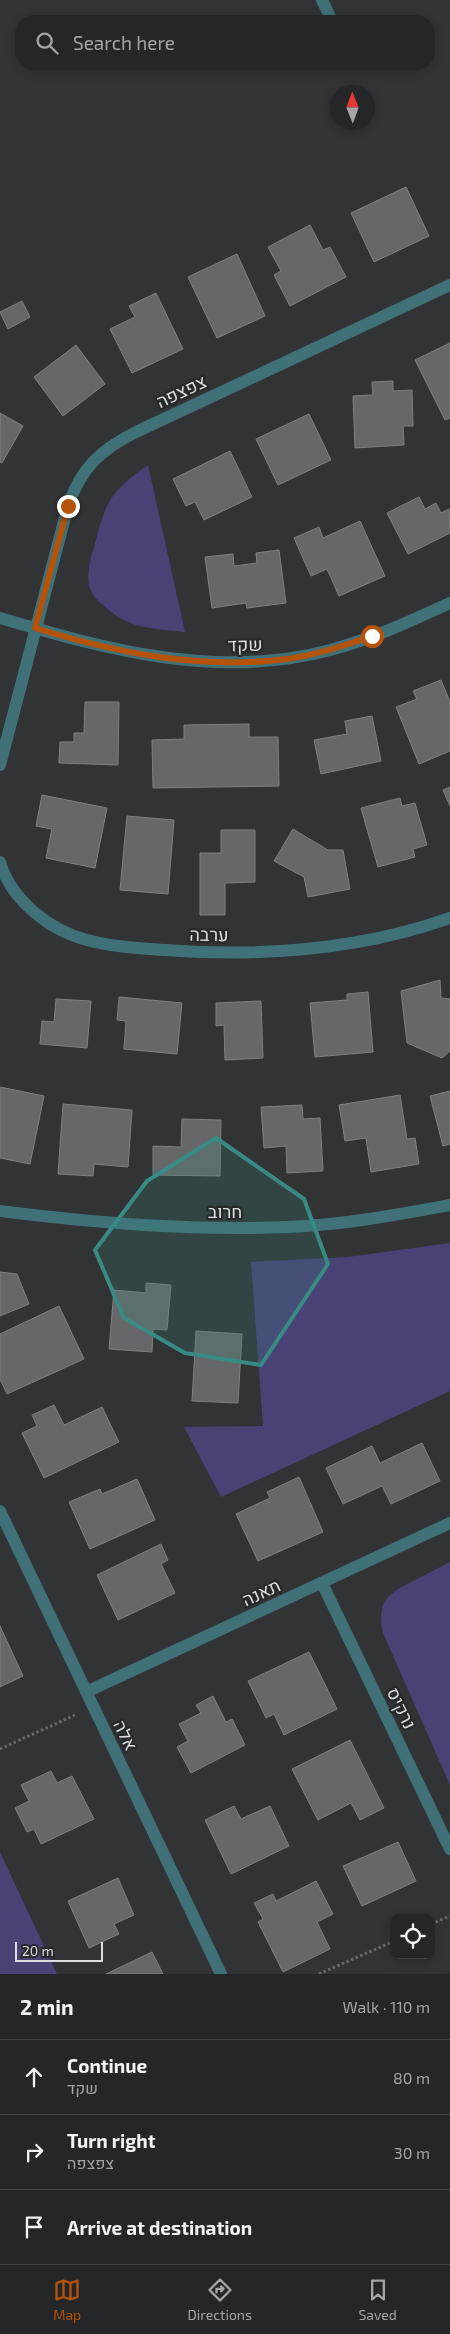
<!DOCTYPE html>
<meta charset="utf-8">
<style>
body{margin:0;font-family:"Exo 2",Heebo,sans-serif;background:#2d2e30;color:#f1f3f6}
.controls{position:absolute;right:15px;bottom:15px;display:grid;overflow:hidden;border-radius:10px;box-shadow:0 2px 12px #0003}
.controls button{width:45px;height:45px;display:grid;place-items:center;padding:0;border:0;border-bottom:1px solid #424345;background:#252628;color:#f1f3f6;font:25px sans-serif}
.compass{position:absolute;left:330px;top:85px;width:45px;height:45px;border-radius:50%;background:#252628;box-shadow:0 2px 12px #0003;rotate:359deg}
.scale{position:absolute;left:15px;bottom:12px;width:88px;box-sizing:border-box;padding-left:5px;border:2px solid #dbddde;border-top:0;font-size:14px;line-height:18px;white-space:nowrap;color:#dbddde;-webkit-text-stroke:4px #27292b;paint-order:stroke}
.stop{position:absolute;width:15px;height:15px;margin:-11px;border:4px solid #b45309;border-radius:50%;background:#fff}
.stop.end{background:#b45309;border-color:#fff;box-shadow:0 1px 5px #0008}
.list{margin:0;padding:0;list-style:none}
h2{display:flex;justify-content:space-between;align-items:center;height:65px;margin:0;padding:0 20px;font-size:21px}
h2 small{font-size:16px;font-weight:400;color:#a3a5a8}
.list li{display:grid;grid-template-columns:32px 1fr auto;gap:15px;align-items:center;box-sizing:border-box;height:75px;padding:0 20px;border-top:1px solid #424345}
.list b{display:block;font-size:19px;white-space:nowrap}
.list p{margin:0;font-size:16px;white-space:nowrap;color:#a3a5a8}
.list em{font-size:16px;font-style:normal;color:#a3a5a8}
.icon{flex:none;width:28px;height:28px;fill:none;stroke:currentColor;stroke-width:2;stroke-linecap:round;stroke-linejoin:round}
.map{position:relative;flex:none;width:450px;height:1974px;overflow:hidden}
.search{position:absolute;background:#252628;box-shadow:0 2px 12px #0003;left:15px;right:15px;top:15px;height:55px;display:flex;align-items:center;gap:12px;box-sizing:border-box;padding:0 18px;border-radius:20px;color:#a3a5a8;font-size:19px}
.sheet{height:290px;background:#252628}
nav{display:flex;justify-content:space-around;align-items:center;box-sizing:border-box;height:70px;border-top:1px solid #424345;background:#252628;font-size:14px;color:#a3a5a8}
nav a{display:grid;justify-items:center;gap:2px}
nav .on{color:#b45309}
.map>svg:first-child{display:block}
</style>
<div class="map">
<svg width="450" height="1974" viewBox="0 0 450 1974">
<rect width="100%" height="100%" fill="#313335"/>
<path fill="#4a4275" d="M148 465 185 632C152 628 130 630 104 606 99 602 92 595 90 589 85 573 92 555 96 540 106 499 114 489 148 465Z
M450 1243V1391L221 1497 184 1427 263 1426 251 1262 348 1257Z
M450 1562V1785L383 1633C376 1600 389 1593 415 1580 427 1574 438 1568 450 1562Z
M0 1852 57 1974H0Z"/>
<path fill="#66676a" stroke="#7e8082" d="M406 187 429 236 374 262 351 213Z
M310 225 323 250 330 247 346 277 290 306 274 275 281 271 268 247Z
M237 254 265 316 217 338 188 277Z
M156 293 183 349 132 373 110 329 135 317 129 306Z
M22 301 30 317 8 329 0 312Z
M450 343V418L445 420 415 360Z
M76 345 105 384 63 416 34 377Z
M393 381V391L412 390 413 426H403L404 445 355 448 353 396 373 395 372 382Z
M0 413 23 426 2 463 0 462Z
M309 414 331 460 278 485 256 439Z
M230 451 252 497 204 520 195 502 186 506 173 479Z
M419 497 425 509 436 503 441 513 449 509 450 533 408 554 387 513Z
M360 521 385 576 339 596 327 569 311 576 294 538 319 527 323 538Z
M279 550 286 603 247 608 246 603 212 608 205 557 233 554 234 566 257 563 256 553Z
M441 680 450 702V751L419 764 396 707 417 699 413 691Z
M85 702H119L118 765 59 763 60 742H74V733H84Z
M372 716 381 761 321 774 314 740 347 734 345 721Z
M249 724V737H278L279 786 153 788 152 740 184 739V725Z
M450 787V806L443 790Z
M42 795 107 808 95 868 46 858 52 829 36 826Z
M400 798 402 806 415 803 427 845 413 849 415 857 378 867 361 808Z
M127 816 174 820 168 894 120 890Z
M293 829 328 850H343L350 889 308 897 304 877 274 861Z
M221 830H255V882L225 883V915H200V853H221Z
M440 980 441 998 450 999V1051L442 1058 407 1043 401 991Z
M368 992 373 1052 315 1057 310 1003 347 1000V994Z
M119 997 182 1003 177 1054 124 1049 126 1021 117 1020Z
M56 999 91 1001 87 1048 40 1044 42 1021 54 1022Z
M261 1001 263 1058 225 1060 224 1025 216 1026V1003Z
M0 1087 44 1096 30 1164 0 1158Z
M450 1091V1144L443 1146 430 1096Z
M400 1095 407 1139 415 1138 419 1164 371 1172 366 1138 345 1141 339 1105Z
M63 1104 132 1110 128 1167 94 1164 93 1176 58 1174Z
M302 1105 303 1119 320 1118 323 1171 287 1173 286 1146 264 1148 261 1107Z
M182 1119 221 1120 220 1176 153 1175V1146L181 1147Z
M0 1272 17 1274 29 1304 0 1316Z
M146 1283 171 1285 167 1330 153 1329 152 1352 109 1349 114 1290 146 1293Z
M59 1306 84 1359 7 1394 0 1379V1334Z
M196 1331 242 1334 238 1403 192 1401Z
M54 1405 64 1425 102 1407 119 1442 44 1478 22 1433 37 1426 32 1415Z
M422 1443 440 1481 391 1504 382 1486 343 1504 326 1468 372 1446 380 1463Z
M299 1477 323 1532 258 1561 236 1514 270 1498 267 1492Z
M137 1479 155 1520 90 1549 69 1502 100 1489 102 1494Z
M161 1544 168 1560 161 1564 175 1593 118 1620 97 1575Z
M0 1626 23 1676 0 1687Z
M309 1652 337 1709 284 1735 274 1714 266 1718 248 1681Z
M213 1696 226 1722 232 1719 245 1745 191 1773 177 1747 188 1741 179 1724 201 1713 196 1705Z
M350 1740 384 1808 360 1820 351 1803 318 1820 292 1769Z
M51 1771 57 1783 72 1776 94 1819 41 1844 34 1829 27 1832 15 1808 29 1801 21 1785Z
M234 1806 241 1819 270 1806 289 1846 231 1874 205 1820Z
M398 1842 416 1881 362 1906 343 1866Z
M118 1878 134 1915 114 1924 119 1934 89 1948 68 1901Z
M316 1881 333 1914 317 1922 330 1949 283 1972 258 1922 263 1919 254 1903 273 1894 276 1901Z
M152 1952 163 1974H106Z"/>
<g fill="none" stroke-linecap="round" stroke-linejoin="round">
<path stroke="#686a6c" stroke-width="3" stroke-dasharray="2.5 2.5" stroke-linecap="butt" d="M0 1749 75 1715
M431 1924 450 1916
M319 1974 394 1941"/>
<path stroke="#407179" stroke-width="12" d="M322 0 332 21
M0 618C108 650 218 680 330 650 372 639 411 621 450 603
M0 765 68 506C81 468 100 450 136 432L450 285
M0 862C11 900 49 930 87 940 113 947 139 948 165 950 260 957 360 950 450 918
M0 1211C96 1223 191 1231 288 1227 343 1225 396 1215 450 1205
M0 1511 221 1974
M322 1583 450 1849
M86 1692 450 1523"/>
</g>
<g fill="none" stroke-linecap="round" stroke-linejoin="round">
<path stroke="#b45309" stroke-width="6" d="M68 506 35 628C117 653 201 670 287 659 316 655 344 646 372 636"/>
</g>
<path fill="#388b84" fill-opacity="0.2" stroke="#388b84" stroke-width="4" stroke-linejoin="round" d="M216 1138 304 1199 328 1264 261 1365 185 1353 124 1318 95 1250 147 1181Z"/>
<g text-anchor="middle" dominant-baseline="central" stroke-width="4.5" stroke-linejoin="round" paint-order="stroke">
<g font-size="18" fill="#dbddde" stroke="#27292b">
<text transform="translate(181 391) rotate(-25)">צפצפה</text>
<text transform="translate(245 644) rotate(-2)">שקד</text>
<text transform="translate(209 934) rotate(1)">ערבה</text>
<text x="225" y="1211">חרוב</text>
<text transform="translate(261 1592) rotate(-25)">תאנה</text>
<text transform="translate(402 1708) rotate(64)">נרקיס</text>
<text transform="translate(126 1735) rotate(64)">אלה</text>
</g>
</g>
</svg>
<div class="controls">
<button><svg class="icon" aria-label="locate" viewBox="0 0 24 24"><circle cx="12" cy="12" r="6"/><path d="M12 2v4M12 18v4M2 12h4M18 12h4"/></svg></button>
</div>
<svg class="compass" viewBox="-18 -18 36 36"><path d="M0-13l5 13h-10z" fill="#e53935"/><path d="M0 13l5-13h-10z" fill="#a3a5a8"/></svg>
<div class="scale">20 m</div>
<div class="stop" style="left:372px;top:636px"></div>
<div class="stop end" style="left:68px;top:506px"></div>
<div class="search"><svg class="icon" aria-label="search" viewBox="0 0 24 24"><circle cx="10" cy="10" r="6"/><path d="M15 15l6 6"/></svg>Search here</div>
</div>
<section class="sheet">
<h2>2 min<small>Walk · 110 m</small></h2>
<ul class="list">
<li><svg class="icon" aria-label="ahead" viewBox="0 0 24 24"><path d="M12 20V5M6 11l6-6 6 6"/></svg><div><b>Continue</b><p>שקד</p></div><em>80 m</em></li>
<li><svg class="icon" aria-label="right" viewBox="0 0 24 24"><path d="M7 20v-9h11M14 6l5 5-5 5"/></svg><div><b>Turn right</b><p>צפצפה</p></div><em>30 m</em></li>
<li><svg class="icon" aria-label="arrive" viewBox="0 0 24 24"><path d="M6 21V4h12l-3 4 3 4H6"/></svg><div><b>Arrive at destination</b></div></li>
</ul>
</section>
<nav>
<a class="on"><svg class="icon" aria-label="map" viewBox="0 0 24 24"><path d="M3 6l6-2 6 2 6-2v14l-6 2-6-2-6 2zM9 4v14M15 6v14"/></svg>Map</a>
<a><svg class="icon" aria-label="directions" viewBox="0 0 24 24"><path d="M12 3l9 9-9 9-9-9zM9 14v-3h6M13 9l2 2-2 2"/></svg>Directions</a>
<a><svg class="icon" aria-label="saved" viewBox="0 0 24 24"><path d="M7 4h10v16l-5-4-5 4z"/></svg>Saved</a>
</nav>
